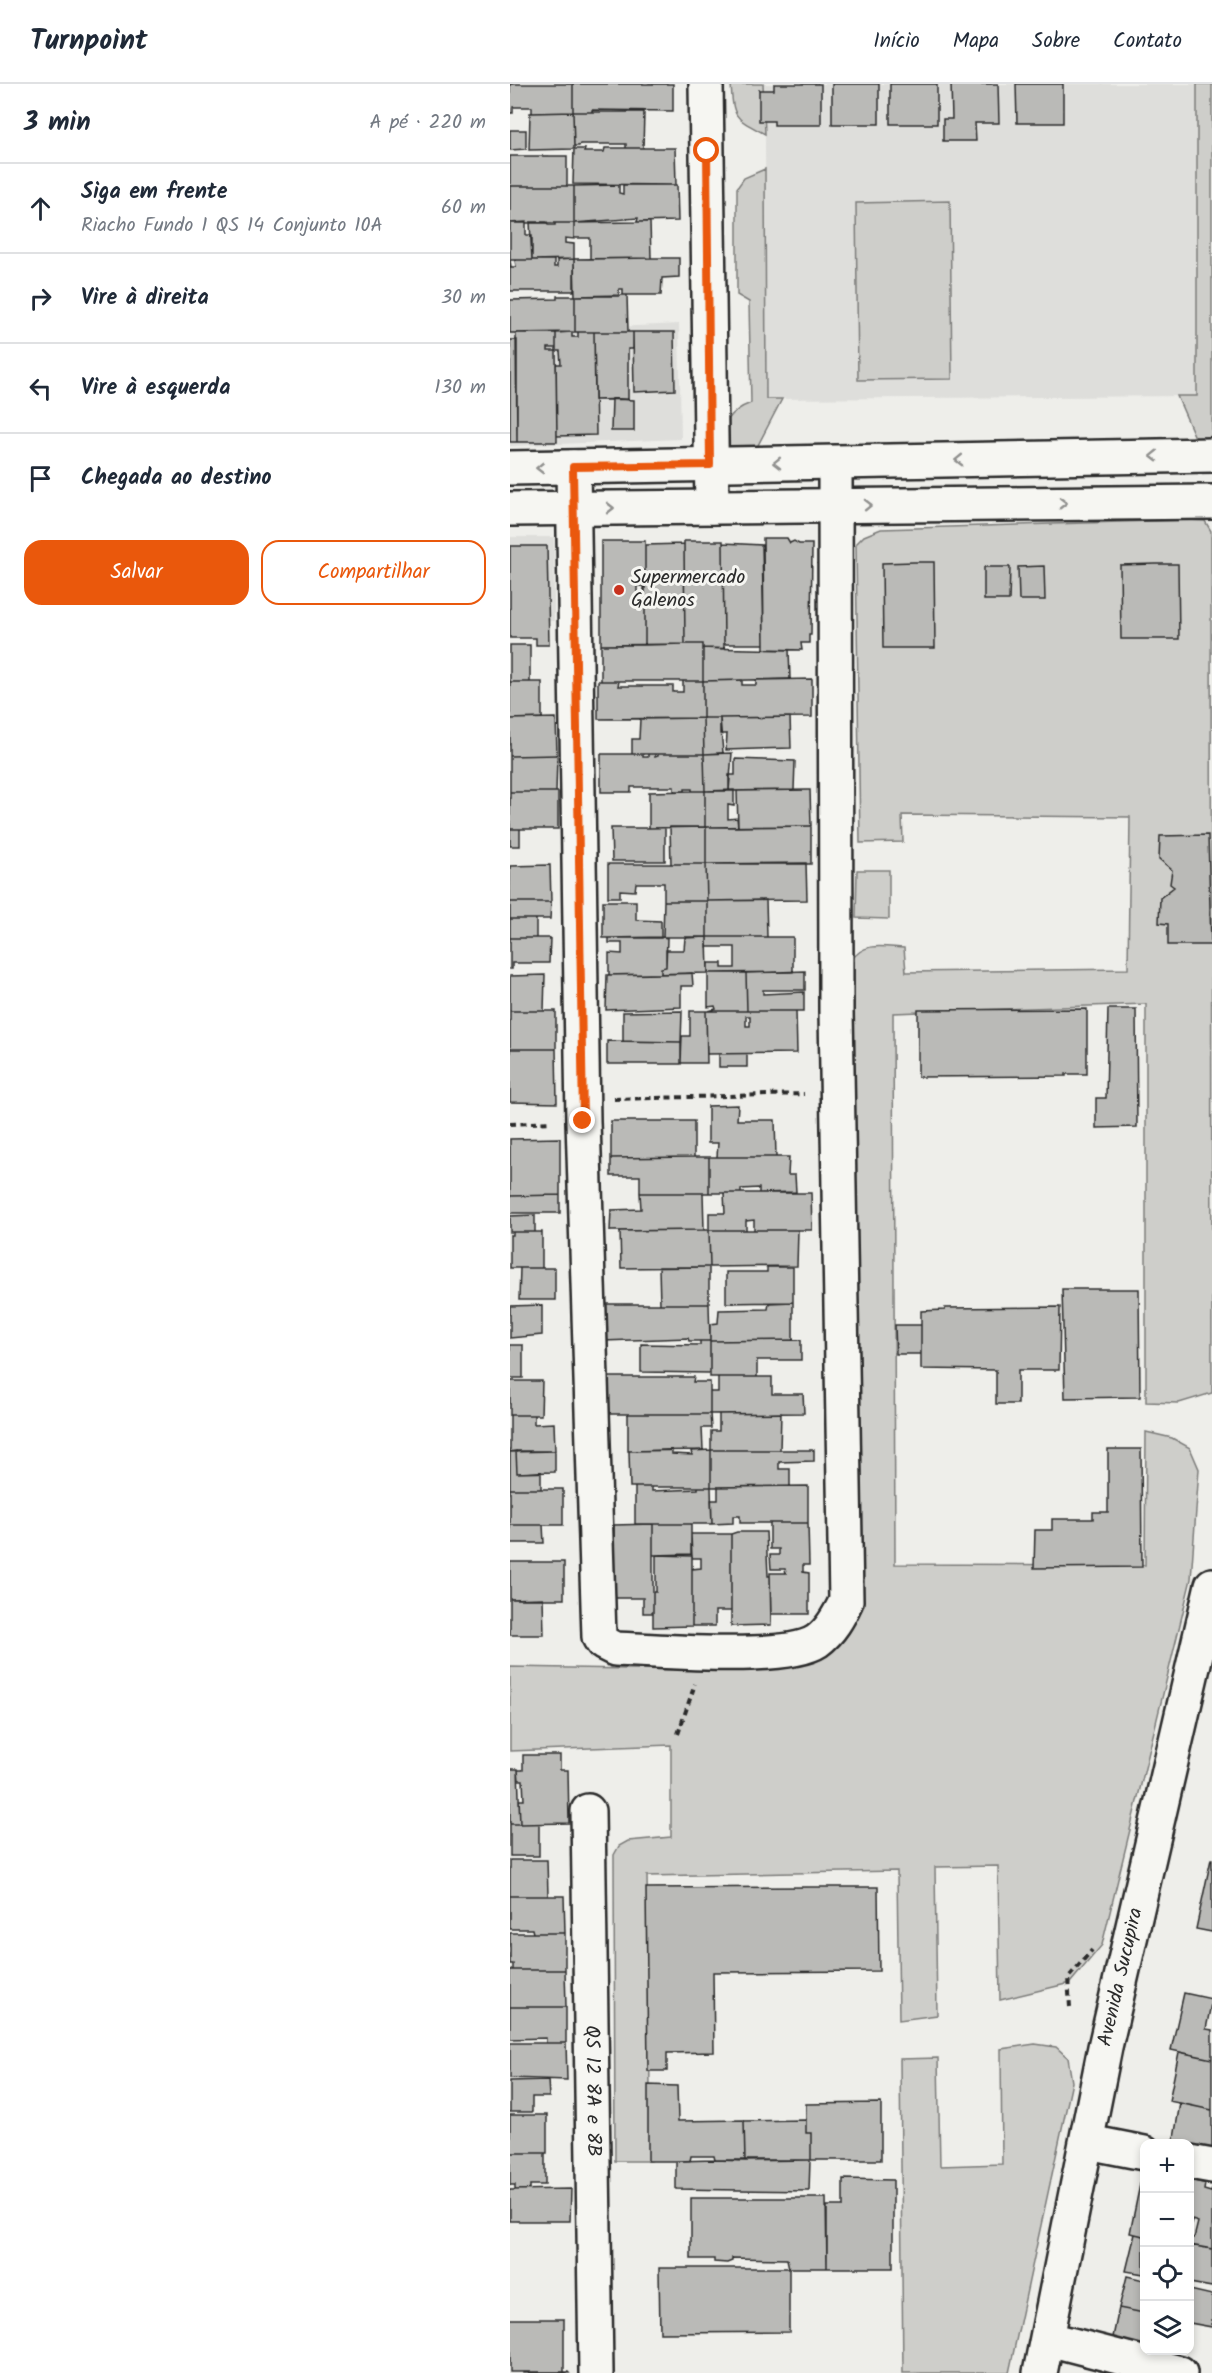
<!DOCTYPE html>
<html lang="pt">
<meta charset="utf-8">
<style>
body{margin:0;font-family:Kalam,sans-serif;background:#f2f2f3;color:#1f2937}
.controls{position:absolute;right:18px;bottom:18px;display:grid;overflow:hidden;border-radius:12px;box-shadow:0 3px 9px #0003}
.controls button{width:54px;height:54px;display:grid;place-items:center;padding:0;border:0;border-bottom:2px solid #e0e1e3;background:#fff;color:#1f2937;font:30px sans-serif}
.stop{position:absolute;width:18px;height:18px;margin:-14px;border:4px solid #ea580c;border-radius:50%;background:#fff}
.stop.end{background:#ea580c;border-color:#fff;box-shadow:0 2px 6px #0008}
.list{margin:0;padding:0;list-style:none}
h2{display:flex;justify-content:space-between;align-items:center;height:78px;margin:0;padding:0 24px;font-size:26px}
h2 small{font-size:20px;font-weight:400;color:#747a83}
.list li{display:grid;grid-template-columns:39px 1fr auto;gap:18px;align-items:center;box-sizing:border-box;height:90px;padding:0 24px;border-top:2px solid #e0e1e3}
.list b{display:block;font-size:22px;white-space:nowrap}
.list p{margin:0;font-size:20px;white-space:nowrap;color:#747a83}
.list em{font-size:20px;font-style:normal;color:#747a83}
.actions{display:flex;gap:12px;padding:18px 24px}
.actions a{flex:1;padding:14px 0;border:2px solid #ea580c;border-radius:18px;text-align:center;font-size:21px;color:#ea580c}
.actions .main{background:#ea580c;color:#fff}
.icon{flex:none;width:33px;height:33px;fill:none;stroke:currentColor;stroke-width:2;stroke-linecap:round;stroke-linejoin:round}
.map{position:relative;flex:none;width:702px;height:2289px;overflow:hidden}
header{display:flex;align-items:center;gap:36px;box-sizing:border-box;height:84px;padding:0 30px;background:#fff;border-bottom:2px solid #e0e1e3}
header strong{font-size:28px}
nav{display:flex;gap:33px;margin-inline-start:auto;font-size:21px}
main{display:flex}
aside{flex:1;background:#fff}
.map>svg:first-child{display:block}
</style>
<header>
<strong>Turnpoint</strong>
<nav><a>Início</a><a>Mapa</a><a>Sobre</a><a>Contato</a></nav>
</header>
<main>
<aside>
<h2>3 min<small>A pé · 220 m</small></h2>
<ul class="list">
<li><svg class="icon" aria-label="ahead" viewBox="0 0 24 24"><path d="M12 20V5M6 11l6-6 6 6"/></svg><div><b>Siga em frente</b><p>Riacho Fundo 1 QS 14 Conjunto 10A</p></div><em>60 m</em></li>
<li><svg class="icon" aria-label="right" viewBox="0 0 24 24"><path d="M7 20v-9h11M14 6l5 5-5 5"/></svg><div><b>Vire à direita</b></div><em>30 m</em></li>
<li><svg class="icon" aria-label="left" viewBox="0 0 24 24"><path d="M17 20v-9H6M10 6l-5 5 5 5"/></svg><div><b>Vire à esquerda</b></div><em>130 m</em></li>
<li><svg class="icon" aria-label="arrive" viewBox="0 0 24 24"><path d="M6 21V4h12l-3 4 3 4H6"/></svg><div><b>Chegada ao destino</b></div></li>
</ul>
<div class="actions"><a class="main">Salvar</a><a>Compartilhar</a></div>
</aside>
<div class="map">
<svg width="702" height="2289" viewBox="0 0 702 2289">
<rect width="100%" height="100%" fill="#eeeeea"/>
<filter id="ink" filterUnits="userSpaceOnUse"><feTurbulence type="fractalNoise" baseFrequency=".0167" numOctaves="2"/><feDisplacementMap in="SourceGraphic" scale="12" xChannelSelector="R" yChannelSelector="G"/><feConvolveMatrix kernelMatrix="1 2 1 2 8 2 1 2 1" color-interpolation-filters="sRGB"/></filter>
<g filter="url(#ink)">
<path fill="#dededb" d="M253 0H687V312L256 315 255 50Z
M169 240 171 355 0 362V248Z
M0 453H44V537L0 538Z"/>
<path fill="#cececa" stroke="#7c7c7a" stroke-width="1.5" d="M221 0H253L255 50C225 34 223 35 221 0Z
M687 0H702V351L695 356 687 358 667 312H687Z
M255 85 256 315H272L247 363H219C207 341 222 326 241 319L239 218 227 211V104L234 94Z
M440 117 442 295 348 296 346 119Z
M678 436 695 437 701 447 702 1309 669 1319 636 1318V920L383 929 385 1480 635 1481 636 1348 662 1354 680 1364 689 1385 681 1495 592 1861 560 1899 490 1916 488 1782 425 1783 427 1931 389 1936 387 1787 137 1792 141 2077H105L104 1771 109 1762 118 1757 161 1753V1661L0 1667V1583L181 1586 307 1576 337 1550 348 1525 339 931 342 876C354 857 374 863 394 864L396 888 618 885 620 733 392 731 393 758 350 759 346 460 354 452 371 445Z
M347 786H379V835L346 834Z
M525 1960 546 1963 558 1974 562 1998 499 2289H393L390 1975 428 1974 430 2082 492 2080 491 1965Z"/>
<path fill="#babab7" stroke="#2b2b2b" stroke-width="1.5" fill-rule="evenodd" d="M0 0H63V28L22 29V23H3V29H0Z
M63 0H163V27L82 26V28H63Z
M264 0H311V41H264V37H249V6H264Z
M322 0H369V40H322Z
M380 0H427V40H380Z
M441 0H488L489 39H465L466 57H433V35H442Z
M506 0H553V39H507Z
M63 28H134L133 64H116V60H70L69 62H64Z
M63 28 64 65 19 66 20 29Z
M0 46H16V65L0 66Z
M95 64H165L166 101 63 100 64 65H75L74 68H94Z
M0 72H57V102H0Z
M109 101V109L113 110V101H167L168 137 127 138 128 134 64 139V102Z
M0 102H64V139H0Z
M16 138V151H22V176H0V139Z
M20 138H37L38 141H45V139H64V155L55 154V159L64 160V175L22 176Z
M127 138H140L141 174 80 175V154H64V139Z
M141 174H169V193L152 194 151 211H113V205H109V212H65L64 175Z
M64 175V207H0V176L1 183H6L5 176H44V183H47V176Z
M113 211H117L118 248H65V212Z
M47 212H65V248L0 249V216L47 215Z
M62 248V253H68V248H84L86 351 47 352 46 280H51L50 267H46V249Z
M84 248H123V265H118V315L85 316Z
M123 248H164L165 306 124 308Z
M6 249H46V264H38V267H46L47 358H7Z
M0 256H7V358H0Z
M102 315 124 316V347H101Z
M253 454H277L280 459 284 457 289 460H302L301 551H299V559H291L292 566 254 565Z
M91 457H135V561H91ZM127 502H134V510L127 511Z
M174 457H213L214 565 193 564V560H175Z
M213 459 252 461 254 560H214Z
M174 460 175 560 135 561V461Z
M0 462H37L39 561H26V554H0Z
M404 478H424L425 564H373L372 479Z
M646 480H668L669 555H611L610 481Z
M534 482 535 516H509L508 483Z
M474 483H500L499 516H474Z
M175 560H193V597H91V561Z
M0 561H20V598H0Z
M193 564 279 566 280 595 193 597Z
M302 595V633L193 634V597L232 596V601H246V596Z
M88 597H109L108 602H163V608H173V597H193V634L88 635Z
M0 598H32V634L0 635Z
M280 633 281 664 216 666 217 650H210V634Z
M46 634 47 671 0 672V635Z
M193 634 194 670H122V655H129L130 635Z
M193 634H210L213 669 194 670Z
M222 669 219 707H195L194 670Z
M91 670H133V673H138V670H145V673L148 672V670H194L195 707H182V705H175V707H164V703H121V708H91Z
M47 671 46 708H0V672Z
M225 675 285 677 284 706 219 707V691H225Z
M224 706V722L218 721V735L227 734 228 743H195V707Z
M298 706H300L301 742 228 743 227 707Z
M182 707H195V743L139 744V708Z
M0 708H48V745H0Z
M297 742H301V780H196V743Z
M160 743H196V780H161Z
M101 744H155V777H102Z
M0 745H10V762H0Z
M698 751 701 861H658V840L649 839 650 814 664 803 660 800 662 786 649 775 650 752Z
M296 779 297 816 197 817 196 780Z
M98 780H196L197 817H154V799H126L125 807 110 806V813H98Z
M40 781 41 818H0V782Z
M256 816 257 853H197V817Z
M93 817H126V836L151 837V854H93Z
M154 817H197V853H153Z
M0 818H41L40 835H0Z
M0 835H26V854H0Z
M153 853 157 854 156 883 151 884V890L99 891V869L112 870V859H99V854Z
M197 853H283V888L198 889V879H212V884H225V863H197Z
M197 853 198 889 151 890V884L156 883V866H174L175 854Z
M0 854H40L39 879H2V885H0Z
M295 887V906H253V910L294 908V927H237L236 889Z
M182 889 183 902H171V923L96 926 97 891Z
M198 889H236L237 927H198L206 925 205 922 198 923Z
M35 891 34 927H0V892Z
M577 925V990H556V992L408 993V926Z
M598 925H626L627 1043 586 1044V1014H596Z
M0 927H46V965H0Z
M172 927 171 958 113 957V928Z
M180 927H196L197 979H171L172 952H180Z
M196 927H286L287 969 197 970ZM236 932H240V942H236Z
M97 957 171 958V980H97Z
M0 965H46L47 1019 0 1018Z
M209 970H237V983H209Z
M228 1021 227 1036H265L266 1073H207L208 1059H198V1022Z
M101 1037H184V1073L101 1074Z
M50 1054V1111L0 1112V1055Z
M184 1073H199V1109H130V1092H101V1074Z
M199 1073H279L278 1091H285L286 1108 249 1109V1104L231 1105V1109H199Z
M130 1109H193L194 1146 100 1147 101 1126 131 1125Z
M214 1109H301L302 1146H244V1136L236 1137V1146H199V1129H215Z
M50 1111V1129H0V1112Z
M25 1131V1148H0V1132Z
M194 1146H199L200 1183 111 1184 110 1147Z
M199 1146H288L287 1182 200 1183Z
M3 1148H32V1184H0V1151H3Z
M149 1183H199V1220H150Z
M257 1183H283V1218L216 1219V1188H257Z
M10 1184H45V1216H9Z
M552 1205H629L630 1313 555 1314Z
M283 1218V1256L200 1257V1240L208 1239 209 1226 258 1225 259 1219Z
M94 1220H199L200 1257H179L178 1254 93 1257Z
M32 1221V1251L0 1254V1222Z
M550 1223 549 1286H508V1320H486V1286L411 1285V1227L435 1226V1224Z
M385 1241H411V1270H386Z
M291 1256V1276H247V1293H200V1257Z
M190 1257H200V1289L131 1288V1260L190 1261Z
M0 1261H13V1294H0Z
M96 1293H184L183 1298H200V1330H96Z
M208 1293H262V1310H293L294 1329 200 1330V1308H208Z
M0 1297H32L31 1331H0Z
M271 1329 270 1366H201V1347H209V1330Z
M118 1330H200L201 1344H192L193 1366 118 1367Z
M0 1331H24V1340L44 1339 45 1367 0 1368Z
M598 1365H631L632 1483 524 1484 525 1446H542V1435H583V1428H598Z
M162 1366V1370L182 1371 181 1367 201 1366V1403H120L119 1367Z
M201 1366H304V1377L269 1378V1385H280V1402L201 1403Z
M6 1367 7 1389 31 1388V1405H0V1368Z
M6 1367H45V1388L7 1389Z
M298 1402V1439H230V1432H223V1439L202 1440 201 1416H208V1403Z
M125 1403H142V1407L188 1405V1403H201L202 1440H125Z
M0 1405H53V1441H0Z
M260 1439H298L299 1481H293V1488L299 1489V1530H261L260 1489H276L275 1485H261L260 1471H269V1465H260Z
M143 1440H181V1470L143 1471Z
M143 1440V1529H133V1514H104V1441Z
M0 1441H33L34 1459H0Z
M227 1448H256L258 1492H260L261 1541 221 1542V1450Z
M181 1450H221V1527H205V1542H182V1485L191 1484V1474H182Z
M146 1471 182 1472V1542L143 1543V1508H146Z
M0 1478H54V1515H0Z
M33 1514 34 1551H0V1515Z
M13 1671H50V1686H58L59 1739 10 1740 9 1716H14L13 1696H9L8 1686H13Z
M0 1685H8L10 1740H0Z
M0 1740H29V1772H0Z
M701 1775H702V1848L686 1845Z
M0 1776H37L38 1812H0Z
M301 1803H368L369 1887 203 1888 204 1968 157 1969V1987H138L136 1804Z
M0 1812H54L55 1849H23L22 1845H0Z
M0 1849H55V1886H3V1880H0Z
M0 1886H55L56 1923H0Z
M674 1909 702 1915 696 1945 702 1946V1975L661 1966Z
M0 1923H56V1959H36V1954L0 1955Z
M0 1959H56L57 1996 0 1994Z
M669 1968 702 1975V2026L659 2017Z
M38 1996 39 2013H22V2028H0V1997Z
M138 2001 167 2002 168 2037 234 2036 235 2077 205 2076 204 2072H181L180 2077H138Z
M371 2019V2076H301V2049H296V2020Z
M670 2019 702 2026V2074L680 2070V2060H663Z
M0 2031H37V2069H0Z
M296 2036V2049H301V2076L235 2077 234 2037Z
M0 2069H35V2101H20V2106H5V2101H0Z
M205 2076H300L299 2107 166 2105V2077Z
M633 2086H634V2152L620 2149Z
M333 2095 383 2096V2184H317V2122H333Z
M680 2096 702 2101 695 2100 694 2106 701 2108 702 2105V2165L680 2161V2153L684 2154 688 2138 682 2136 680 2146Z
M61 2105 60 2137H0V2106Z
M181 2114H316L317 2184H279L277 2175 222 2174V2177L217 2179 204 2178V2175H181Z
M625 2150 634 2152V2190L616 2187Z
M680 2161 702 2165V2203L680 2199Z
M149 2184H279V2248L150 2249Z
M617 2192 634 2196V2229L609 2224Z
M680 2206 702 2211V2243L680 2239Z
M609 2224 634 2229V2264L602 2258Z
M0 2235H54V2288H0Z
M14 2288H58L59 2289H14Z"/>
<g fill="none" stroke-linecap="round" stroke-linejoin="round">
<defs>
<g id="minor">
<path d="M196 0 202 423"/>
<path d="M63 383 73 1037 89 1553 93 1559 105 1565C147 1566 276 1578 307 1557 321 1547 329 1532 336 1517L326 927 325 379"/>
<path id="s1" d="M78 1727 86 2289"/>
<path d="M578 2058 634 2069"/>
<path d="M680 2078 702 2082"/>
<path d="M539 2255 670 2289"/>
</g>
<g id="tertiary">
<path d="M0 384 702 371"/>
<path d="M0 425 702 418"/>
<path id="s2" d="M530 2289 595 1963 702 1501"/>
</g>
</defs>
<use href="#minor" stroke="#2b2b2b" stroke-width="38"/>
<use href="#tertiary" stroke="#2b2b2b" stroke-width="38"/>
<path stroke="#2b2b2b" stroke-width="4" stroke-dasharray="6 4.5" stroke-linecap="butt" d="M104 1015 294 1010
M0 1040 41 1038
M168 1650 185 1600
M560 1923 558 1894 582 1866"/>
<use href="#minor" stroke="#f6f6f2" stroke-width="33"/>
<use href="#tertiary" stroke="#f6f6f2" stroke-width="33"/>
</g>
<defs><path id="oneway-chevron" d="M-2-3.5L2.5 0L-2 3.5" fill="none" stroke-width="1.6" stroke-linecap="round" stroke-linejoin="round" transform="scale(1.5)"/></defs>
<g stroke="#90908e">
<use href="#oneway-chevron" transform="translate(644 372) rotate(179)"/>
<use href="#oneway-chevron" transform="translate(449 376) rotate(179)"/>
<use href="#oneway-chevron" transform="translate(267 379) rotate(179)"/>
<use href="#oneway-chevron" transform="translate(30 384) rotate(179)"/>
<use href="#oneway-chevron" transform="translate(553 419)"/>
<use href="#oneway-chevron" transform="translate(358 421) rotate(-1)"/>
<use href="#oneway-chevron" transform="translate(100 424)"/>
</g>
</g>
<g fill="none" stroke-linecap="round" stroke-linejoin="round" filter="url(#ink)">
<path stroke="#ea580c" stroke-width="8" d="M73 1037 63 383 200 381 197 67"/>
</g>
<circle fill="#c8321e" stroke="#f6f6f2" stroke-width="2" cx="109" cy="506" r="6"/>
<g text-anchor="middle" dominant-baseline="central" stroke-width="6" stroke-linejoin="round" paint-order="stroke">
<g font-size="20" fill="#2b2b2b" stroke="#f6f6f2" text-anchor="start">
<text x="121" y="494">Supermercado<tspan x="121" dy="23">Galenos</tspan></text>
</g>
<g font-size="20" fill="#2b2b2b" stroke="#f6f6f2">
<text stroke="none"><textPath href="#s2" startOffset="404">Avenida Sucupira</textPath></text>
<text stroke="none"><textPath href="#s1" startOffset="280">QS 12 8A e 8B</textPath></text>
</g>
</g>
</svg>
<div class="controls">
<button>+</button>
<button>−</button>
<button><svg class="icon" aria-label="locate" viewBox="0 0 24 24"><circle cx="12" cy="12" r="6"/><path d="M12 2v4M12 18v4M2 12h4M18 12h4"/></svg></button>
<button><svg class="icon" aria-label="layers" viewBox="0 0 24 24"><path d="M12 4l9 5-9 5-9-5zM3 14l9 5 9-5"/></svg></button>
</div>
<div class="stop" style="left:197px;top:67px"></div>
<div class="stop end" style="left:73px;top:1037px"></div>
</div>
</main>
